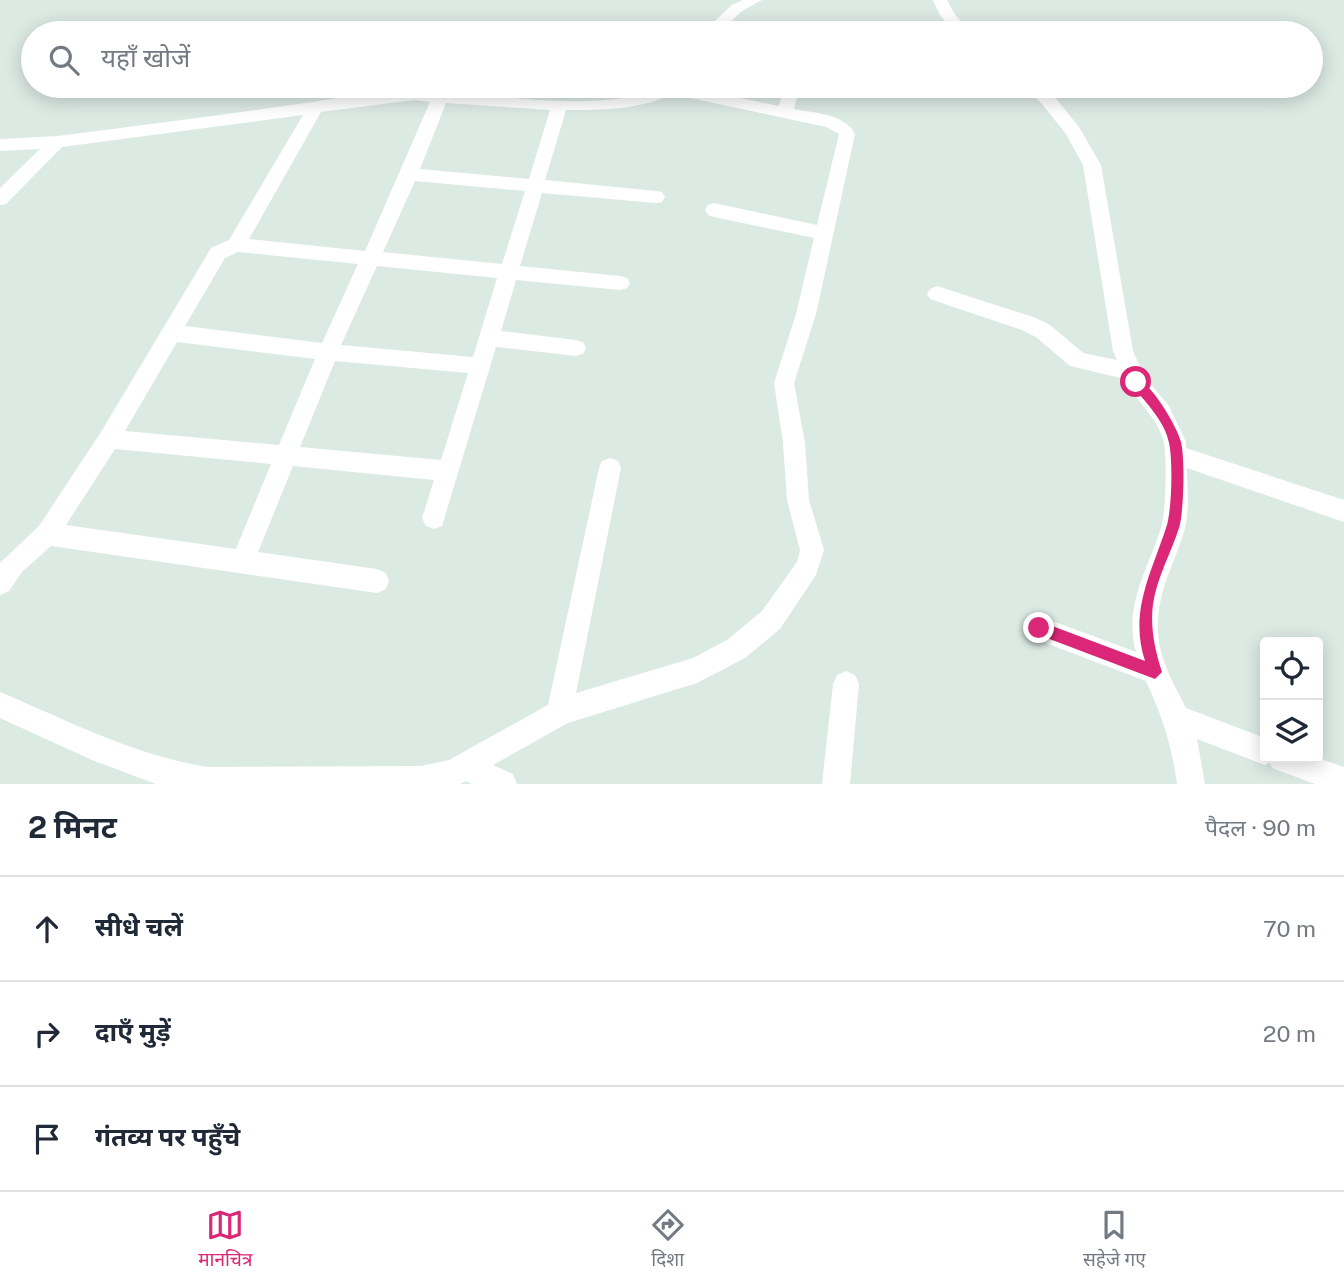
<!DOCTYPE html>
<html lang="hi">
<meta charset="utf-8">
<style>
body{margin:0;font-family:"Public Sans","Noto Sans Devanagari",sans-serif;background:#f2f2f3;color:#1f2937}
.controls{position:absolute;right:21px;bottom:21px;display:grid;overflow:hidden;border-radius:7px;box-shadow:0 4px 18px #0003}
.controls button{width:63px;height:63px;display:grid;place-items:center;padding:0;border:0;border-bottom:2px solid #e0e1e3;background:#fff;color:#1f2937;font:35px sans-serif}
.stop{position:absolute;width:21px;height:21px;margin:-16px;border:5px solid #db2777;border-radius:50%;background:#fff}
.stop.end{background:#db2777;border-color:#fff;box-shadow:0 2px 7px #0008}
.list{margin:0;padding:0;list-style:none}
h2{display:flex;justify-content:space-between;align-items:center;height:91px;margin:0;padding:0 28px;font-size:30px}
h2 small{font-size:23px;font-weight:400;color:#747a83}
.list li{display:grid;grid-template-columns:46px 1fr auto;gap:21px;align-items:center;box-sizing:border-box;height:105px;padding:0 28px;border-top:2px solid #e0e1e3}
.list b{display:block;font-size:26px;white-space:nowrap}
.list em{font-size:23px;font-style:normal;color:#747a83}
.icon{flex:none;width:38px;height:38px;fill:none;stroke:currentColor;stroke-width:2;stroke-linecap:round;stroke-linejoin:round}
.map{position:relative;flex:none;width:1344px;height:784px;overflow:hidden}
.search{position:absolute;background:#fff;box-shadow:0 4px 18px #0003;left:21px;right:21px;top:21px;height:77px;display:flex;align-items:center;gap:18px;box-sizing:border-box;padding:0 24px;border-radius:38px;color:#747a83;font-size:26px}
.sheet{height:406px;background:#fff}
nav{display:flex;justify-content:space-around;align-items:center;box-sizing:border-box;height:98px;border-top:2px solid #e0e1e3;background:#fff;font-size:19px;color:#747a83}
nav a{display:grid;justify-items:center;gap:4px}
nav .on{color:#db2777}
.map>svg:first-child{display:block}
</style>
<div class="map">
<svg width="1344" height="784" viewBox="0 0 1344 784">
<rect width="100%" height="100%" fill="#dceae4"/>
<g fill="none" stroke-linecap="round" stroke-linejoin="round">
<path fill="#fff" fill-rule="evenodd" d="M743 0H762L742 11 718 33H702L732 5Z
M933 0H947L954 13 970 33H955L940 15Z
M662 86H683L779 106 784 86H800L794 109C815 113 845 114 855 134L816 314 794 383 805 443 809 500 824 550 816 575 780 629 745 658 697 683 568 723 493 765 513 774 517 784H472L466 781 460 784H156L92 760 0 718V692C69 721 133 755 208 767L421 766 449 760 548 705 599 468 602 461 610 458 618 461 621 468 576 693 693 658 727 640 762 611 797 562 800 550 787 500 783 443 774 383 796 314 814 238 714 217 708 215 705 210 708 205 714 203 817 225 839 134 826 127 672 94C640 110 601 110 566 110L545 180 656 191 662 192 665 197 662 202 656 203 542 193 520 266 620 276 627 278 630 283 627 288 620 290 516 280 501 331 576 340 583 342 586 348 583 354 576 356 496 347 442 526 434 529 426 526 422 518 434 480 293 466 258 552 377 569 386 573 389 581 386 589 377 593 51 546 22 572 9 591 0 595V563L39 526 101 432 211 248 229 240 303 115 62 147 6 204 0 205V188L40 149 0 151V139L57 136C138 126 219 115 299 104 337 99 377 89 415 90 485 91 599 117 662 86ZM414 100 430 102 365 251 249 239 321 112ZM446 103 550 110 529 179 420 169ZM415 181 525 191 502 264 383 252ZM238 252 358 264 322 343 185 326 225 258ZM377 266 497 278 473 357 341 345ZM177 342 315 359 279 445 125 431ZM335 361 468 373 441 460 300 447ZM115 449 271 464 236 549 66 525Z
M1023 86H1041L1054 96 1079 127 1101 165 1133 351 1144 376 1169 406 1186 442V448L1344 500V522L1187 468C1187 487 1190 509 1185 528 1173 570 1153 596 1159 643 1163 666 1176 688 1186 708L1265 738V758H1318L1344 767V784H1315L1272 768 1270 762 1265 765 1197 739 1205 784H1177C1172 746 1162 716 1146 681L1030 637 1027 628 1030 619 1039 616 1136 652C1123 607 1148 569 1161 528 1166 513 1167 459 1164 443 1159 418 1135 401 1125 379L1070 366 1036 337 1022 330 930 299 927 294 930 289 937 286 1036 318 1050 325 1083 353 1117 360 1113 351 1083 165 1066 134 1042 104Z
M846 671 855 675 859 684 850 784H822L833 684 837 675Z"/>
</g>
<path fill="#db2777" d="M1136 377C1152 385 1176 424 1181 442 1185 458 1184 512 1179 528 1171 553 1157 577 1153 604 1150 628 1155 650 1162 672L1155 679 1039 635 1032 628 1039 621 1145 661C1129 612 1151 574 1166 528 1172 512 1173 460 1169 443 1165 421 1145 402 1132 385L1130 382Z"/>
</svg>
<div class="controls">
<button><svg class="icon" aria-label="locate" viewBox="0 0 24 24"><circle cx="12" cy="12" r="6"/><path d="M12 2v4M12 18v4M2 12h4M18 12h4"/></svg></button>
<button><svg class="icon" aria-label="layers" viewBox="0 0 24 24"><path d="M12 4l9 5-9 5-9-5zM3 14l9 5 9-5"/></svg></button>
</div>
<div class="stop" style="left:1136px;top:382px"></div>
<div class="stop end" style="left:1039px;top:628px"></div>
<div class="search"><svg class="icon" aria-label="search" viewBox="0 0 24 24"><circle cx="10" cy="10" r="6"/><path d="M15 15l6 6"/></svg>यहाँ खोजें</div>
</div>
<section class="sheet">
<h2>2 मिनट<small>पैदल · 90 m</small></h2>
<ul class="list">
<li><svg class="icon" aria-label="ahead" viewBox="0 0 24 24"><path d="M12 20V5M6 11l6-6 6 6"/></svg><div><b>सीधे चलें</b></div><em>70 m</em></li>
<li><svg class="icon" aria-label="right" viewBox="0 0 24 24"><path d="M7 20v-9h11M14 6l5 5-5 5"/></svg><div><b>दाएँ मुड़ें</b></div><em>20 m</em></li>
<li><svg class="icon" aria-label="arrive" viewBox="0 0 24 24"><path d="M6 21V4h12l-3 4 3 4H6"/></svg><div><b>गंतव्य पर पहुँचे</b></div></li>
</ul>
</section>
<nav>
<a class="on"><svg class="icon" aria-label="map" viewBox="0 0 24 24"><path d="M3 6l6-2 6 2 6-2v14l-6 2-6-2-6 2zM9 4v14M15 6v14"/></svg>मानचित्र</a>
<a><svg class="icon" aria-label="directions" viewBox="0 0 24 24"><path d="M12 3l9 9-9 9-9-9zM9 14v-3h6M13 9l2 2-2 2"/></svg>दिशा</a>
<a><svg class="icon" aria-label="saved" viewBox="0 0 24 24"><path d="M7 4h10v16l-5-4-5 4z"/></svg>सहेजे गए</a>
</nav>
